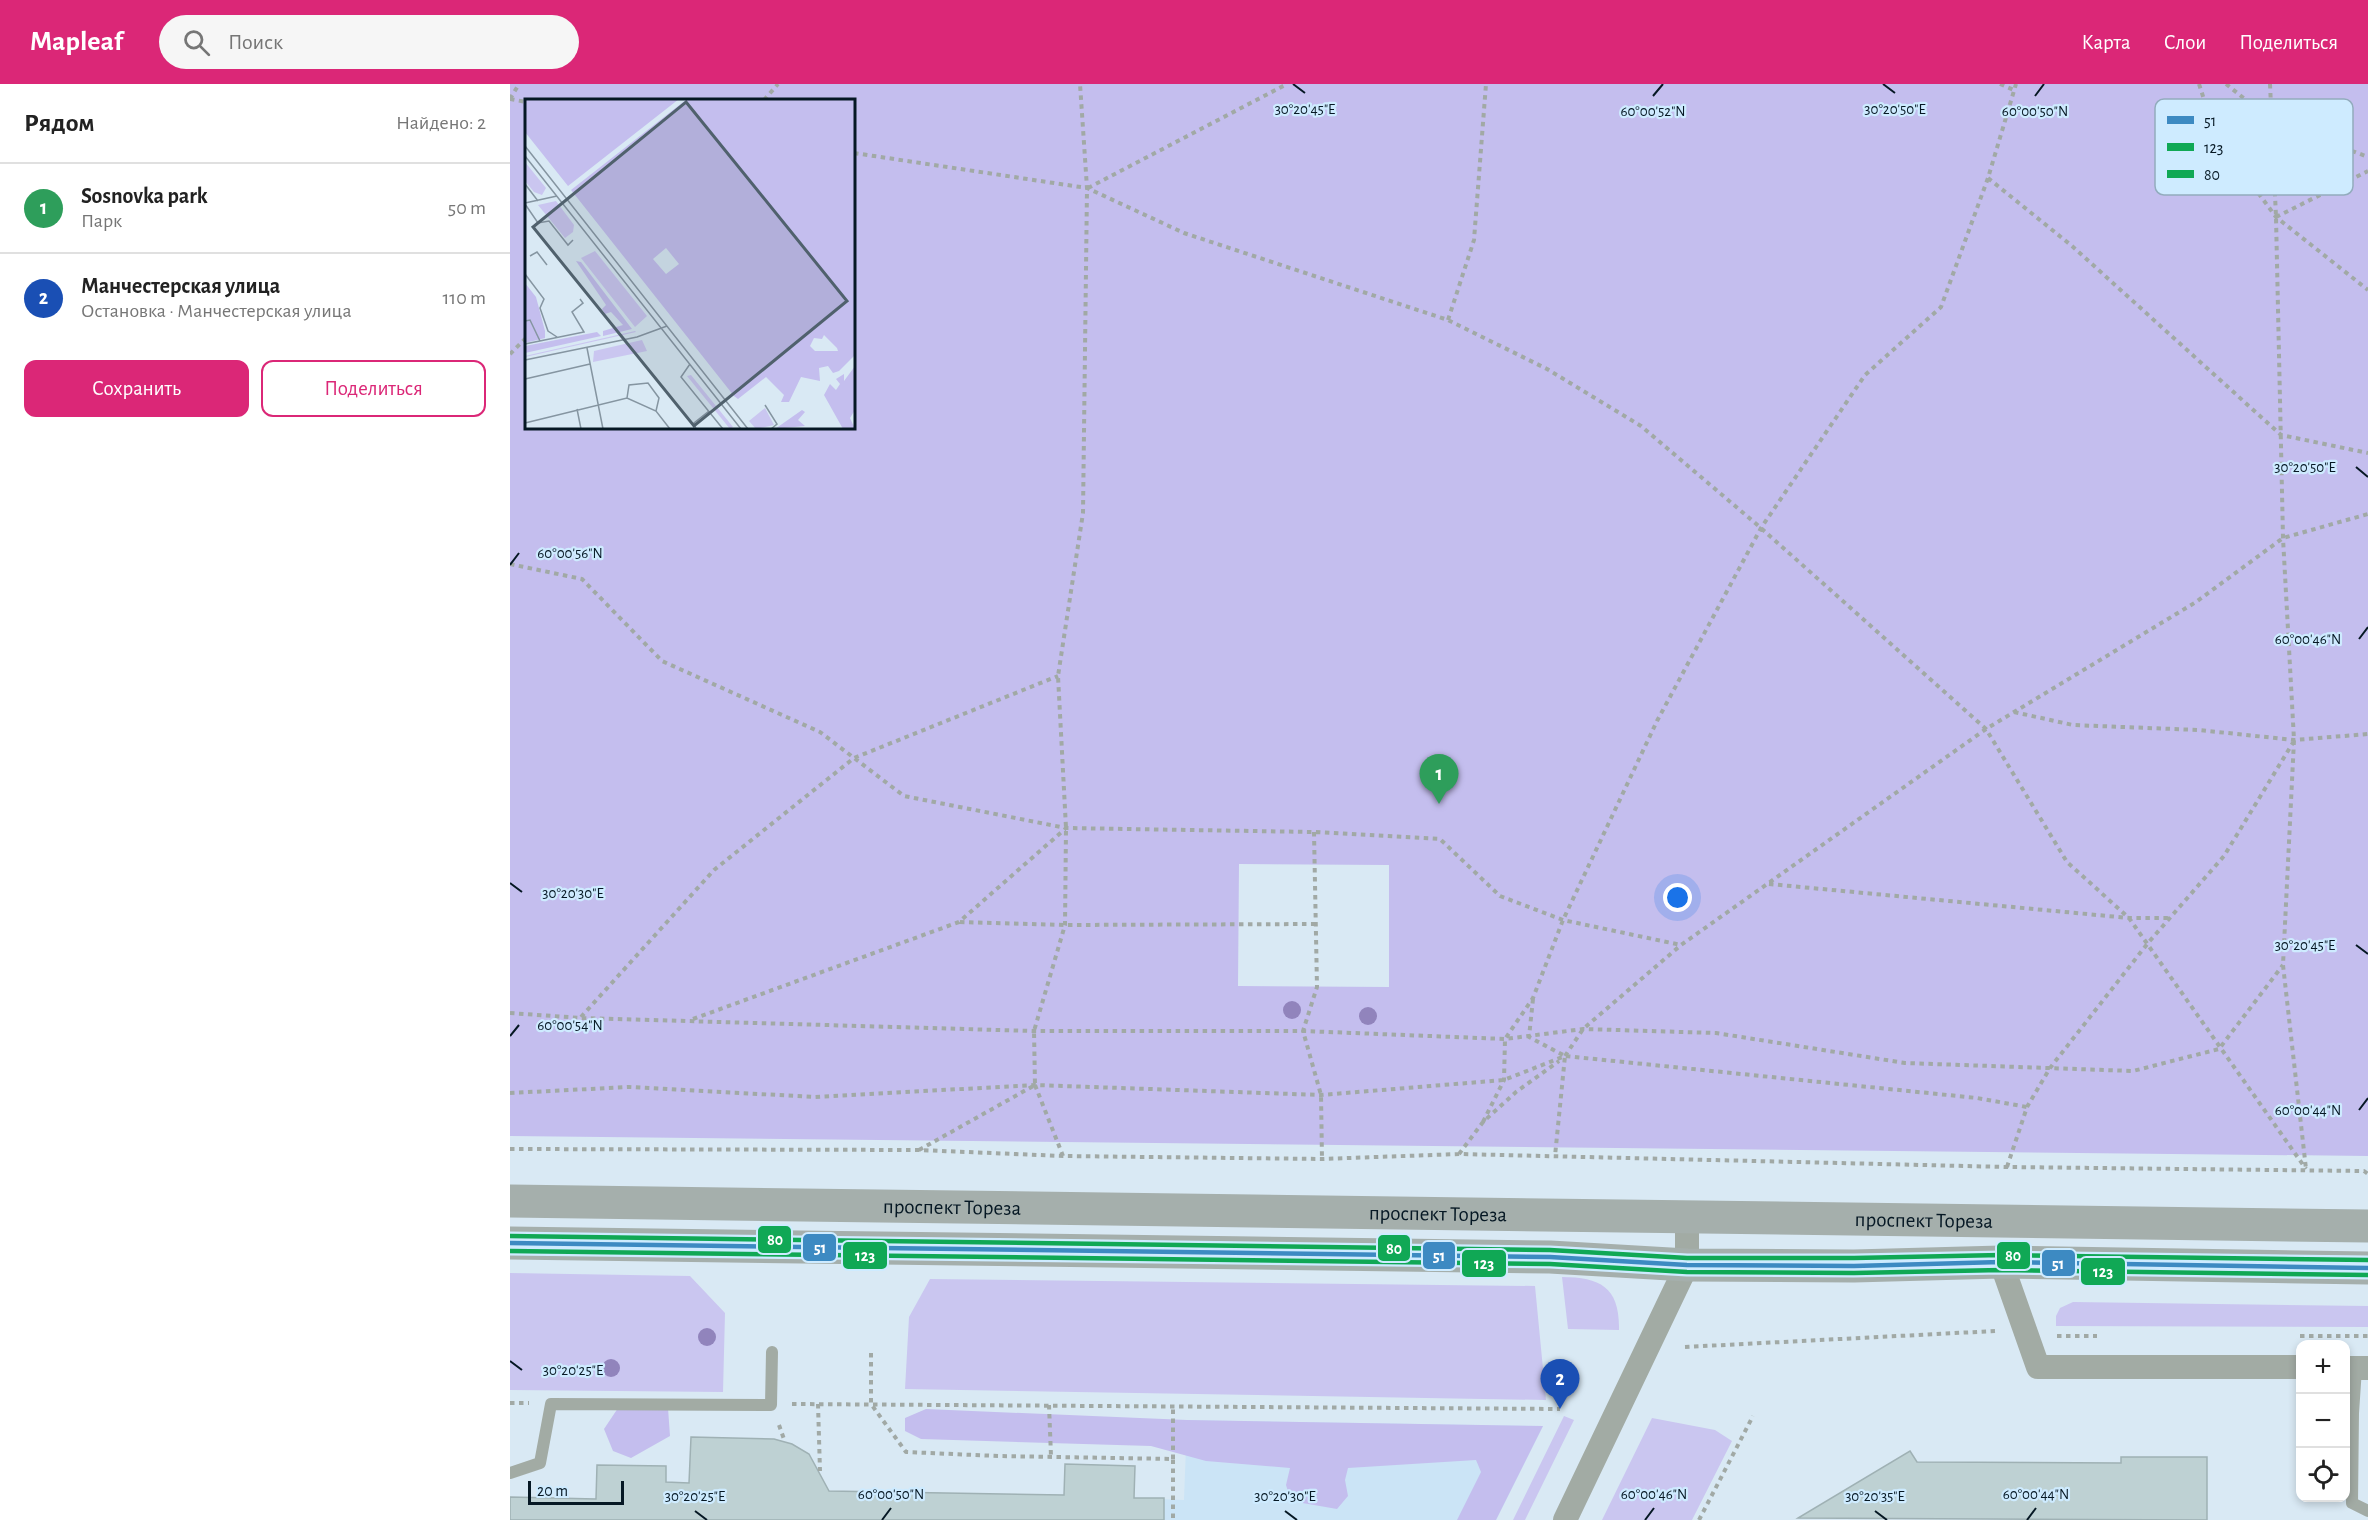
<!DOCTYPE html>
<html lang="ru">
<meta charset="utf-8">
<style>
body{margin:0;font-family:"Alegreya Sans",sans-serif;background:#f6f6f6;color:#222}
.controls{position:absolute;right:18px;bottom:18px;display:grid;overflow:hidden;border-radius:12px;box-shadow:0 3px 9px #0003}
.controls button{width:54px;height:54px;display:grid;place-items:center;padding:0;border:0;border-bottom:2px solid #e0e0e0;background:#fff;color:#222;font:30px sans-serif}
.scale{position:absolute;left:18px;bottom:15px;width:96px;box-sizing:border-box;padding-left:6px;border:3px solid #061824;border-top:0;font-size:16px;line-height:21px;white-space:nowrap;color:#061824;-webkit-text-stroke:4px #ceebff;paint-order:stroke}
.you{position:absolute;left:1168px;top:814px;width:21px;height:21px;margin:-15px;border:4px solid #fff;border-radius:50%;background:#1a73e8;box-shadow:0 0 0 9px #1a73e833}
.badge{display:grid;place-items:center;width:39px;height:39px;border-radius:50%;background:#db2777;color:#fff;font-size:20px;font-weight:700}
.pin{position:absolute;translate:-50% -50px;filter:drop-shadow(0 2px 3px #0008)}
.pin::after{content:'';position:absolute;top:32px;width:21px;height:18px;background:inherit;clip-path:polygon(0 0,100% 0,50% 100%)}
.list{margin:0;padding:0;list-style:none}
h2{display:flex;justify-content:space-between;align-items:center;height:78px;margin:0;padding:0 24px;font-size:26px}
h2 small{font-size:20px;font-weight:400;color:#767676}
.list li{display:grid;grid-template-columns:39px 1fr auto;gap:18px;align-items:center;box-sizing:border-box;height:90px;padding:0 24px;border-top:2px solid #e0e0e0}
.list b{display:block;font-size:22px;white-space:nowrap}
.list p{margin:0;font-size:20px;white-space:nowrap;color:#767676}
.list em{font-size:20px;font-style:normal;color:#767676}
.actions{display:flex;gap:12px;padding:18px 24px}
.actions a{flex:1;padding:14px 0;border:2px solid #db2777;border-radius:12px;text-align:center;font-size:21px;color:#db2777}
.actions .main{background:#db2777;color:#fff}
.icon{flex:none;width:33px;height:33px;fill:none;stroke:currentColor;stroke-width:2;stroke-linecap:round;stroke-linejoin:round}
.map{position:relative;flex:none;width:1858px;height:1436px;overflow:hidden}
header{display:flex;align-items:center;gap:36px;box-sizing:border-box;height:84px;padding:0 30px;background:#db2777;color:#fff}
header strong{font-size:28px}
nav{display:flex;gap:33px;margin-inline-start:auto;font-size:21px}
.search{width:420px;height:54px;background:#f6f6f6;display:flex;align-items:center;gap:15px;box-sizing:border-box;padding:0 21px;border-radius:33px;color:#767676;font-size:22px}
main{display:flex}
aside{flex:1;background:#fff}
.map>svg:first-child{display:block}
</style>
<header>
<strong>Mapleaf</strong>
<div class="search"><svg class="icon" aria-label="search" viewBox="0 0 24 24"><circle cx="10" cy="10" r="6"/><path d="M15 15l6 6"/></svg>Поиск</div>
<nav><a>Карта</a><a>Слои</a><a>Поделиться</a></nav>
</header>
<main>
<aside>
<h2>Рядом<small>Найдено: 2</small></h2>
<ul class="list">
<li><span class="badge" style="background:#2e9e5b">1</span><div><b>Sosnovka park</b><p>Парк</p></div><em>50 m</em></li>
<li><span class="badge" style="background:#1a4fb4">2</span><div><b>Манчестерская улица</b><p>Остановка · Манчестерская улица</p></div><em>110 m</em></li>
</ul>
<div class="actions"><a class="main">Сохранить</a><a>Поделиться</a></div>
</aside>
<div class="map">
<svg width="1858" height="1436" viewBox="0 0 1858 1436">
<rect width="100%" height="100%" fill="#d9e9f4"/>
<path fill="#cbe4f6" d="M677 1336 1033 1342 986 1436H0V1413L86 1415 87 1381 156 1382V1398L179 1399 181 1353 264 1355 282 1360 299 1370 319 1407 554 1411 555 1380 625 1382 624 1414 674 1416Z"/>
<path fill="#cac6f0" d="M0 1189 180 1192 215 1229 213 1308 0 1306Z
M1052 1193C1091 1193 1110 1204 1109 1246L1058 1245Z
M420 1195 1025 1202 1036 1316 395 1305 399 1233Z
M1563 1218 1858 1222V1243L1546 1242V1232L1550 1224Z
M1054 1332 1064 1336 1015 1436H1003Z
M1142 1334 1205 1346 1222 1357 1182 1436H1092Z"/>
<path fill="#c4beee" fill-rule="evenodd" d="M0 0H1858V1072L0 1052ZM16 16H344V344H16ZM729 780 879 781V903L728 902Z
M108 1324H158L160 1352 121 1374 103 1367 94 1345Z
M416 1325 677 1336 1033 1342 986 1436H947L971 1388 966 1376 838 1384 835 1396 838 1412 827 1425 781 1417 776 1401 780 1384 696 1377 641 1362 411 1355 395 1347V1334Z"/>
<path fill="#bed1d3" stroke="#9fb1b4" stroke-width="1.5" d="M181 1353 264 1355 282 1360 299 1370 319 1407 554 1411 555 1380 625 1382 624 1414H654V1436H0V1413L86 1415 87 1381 156 1382V1398L179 1399Z
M1400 1367 1407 1378 1611 1379V1373H1697V1436L1288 1434Z"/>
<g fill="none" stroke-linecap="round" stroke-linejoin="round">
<path stroke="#a1a9a5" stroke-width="4" stroke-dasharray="4.5 4.5" stroke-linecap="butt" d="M1490 0 1504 6
M1689 0 1706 52 1766 133 1858 206
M1716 0 1761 36 1858 73
M1760 0 1766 133 1773 454 1784 656 1773 881 1796 1085
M0 15 9 0
M0 15 16 18
M254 16 268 0
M344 69 577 104 674 149 938 236 1037 285 1131 342 1251 444 1476 645 1557 778 1619 834 1796 1085
M1478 94 1562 162 1771 351 1858 369
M578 104 777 0
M1766 133 1858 87
M938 236 964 156 976 0
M0 270 16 254
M0 480 72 495 152 577 310 648 394 712 556 744 804 748 930 755 990 812 1053 836 1171 861
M1504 628 1563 641 1689 646 1784 656 1858 650
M804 748 807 903 793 947 811 1011 812 1075
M1259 800 1619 834H1658
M450 838 555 841 807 840
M1023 915 1019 953 1055 972 1045 1072
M0 929 71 934 524 947H793L995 955 1073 945 1206 949 1395 979 1623 987 1709 965 1773 881
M71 933 204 786 344 674 548 592
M183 935 449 838 555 745
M1055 972 1073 945 1171 861 1476 645 1686 518 1773 454 1858 430
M525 1001 553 1072
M0 1009 119 1003 305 1013 525 1001 811 1011 994 996 1055 972 1467 1014 1517 1023
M973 1038 994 996 995 955 1023 914 1053 836 1147 637 1251 444 1355 291 1431 223 1478 94 1506 0
M0 1065 409 1066 553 1072 812 1075 949 1070 1497 1083 1854 1087 1858 1090
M409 1066 525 1001 524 947 555 841 556 744 548 592 573 429 577 104 570 0
M949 1070 973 1038 1006 1008 1049 977
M1497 1083 1517 1023 1540 984 1638 859 1714 772 1784 657
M1547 1252H1587
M1790 1252H1858
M1175 1263 1485 1247
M361 1269V1320L396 1368 488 1372 663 1375V1436
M0 1319H19
M282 1320 1050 1325
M308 1320 310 1387
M539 1321 541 1372
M269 1341 275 1358
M663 1375V1322
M1189 1436 1243 1332"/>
<path stroke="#a2aba4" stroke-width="12" d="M1846 1284 1843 1329 1842 1419 1858 1427
M0 1389 30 1379 41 1320 261 1321 262 1268"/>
<path stroke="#a2aba4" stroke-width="24" d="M1491 1178 1528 1283H1790
M1836 1284H1858
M1055 1436 1177 1181V1133"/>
<g stroke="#a5afac" stroke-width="33">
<path id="s1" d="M0 1117 1858 1142"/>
<path d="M0 1159 1040 1173 1177 1181 1344 1182 1491 1178 1858 1184"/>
</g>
<defs>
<path id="bus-1" d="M0 1159 1040 1173 1177 1181 1344 1182 1491 1178 1858 1184"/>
<path id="bus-2" d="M0 1167 1040 1180 1177 1188 1344 1189 1491 1186 1858 1191"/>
<path id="bus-3" d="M0 1152 1040 1166 1177 1174H1344L1491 1171 1858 1176"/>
</defs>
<use href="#bus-1" stroke="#ceebff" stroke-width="9"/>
<use href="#bus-2" stroke="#ceebff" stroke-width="9"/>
<use href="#bus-3" stroke="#ceebff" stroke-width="9"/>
<use href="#bus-1" stroke="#3d8ac2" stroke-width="4.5"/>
<use href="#bus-2" stroke="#10a855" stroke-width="4.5"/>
<use href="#bus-3" stroke="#10a855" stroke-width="4.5"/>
</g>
<g fill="#9184bc">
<circle cx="782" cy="926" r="9"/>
<circle cx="858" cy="932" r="9"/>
<circle cx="197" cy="1253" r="9"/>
<circle cx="101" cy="1284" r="9"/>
</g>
<path fill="none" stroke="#061824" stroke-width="2" d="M783 0 795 9M1373 0 1385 9M1143 12 1153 0M1525 12 1534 0M1846 383 1858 393M0 481 9 469M1849 555 1858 543M0 799 12 808M1846 861 1858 870M0 952 9 941M1849 1026 1858 1014M0 1277 12 1286M185 1427 197 1436M775 1427 787 1436M1365 1427 1377 1436M372 1436 381 1424M1135 1436 1144 1424M1517 1436 1526 1424"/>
<g text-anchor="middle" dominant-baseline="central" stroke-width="4.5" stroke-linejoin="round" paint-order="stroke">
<g font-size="21" fill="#061824" stroke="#ceebff">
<text stroke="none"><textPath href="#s1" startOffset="442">проспект Тореза</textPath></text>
<text stroke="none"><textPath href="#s1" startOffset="928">проспект Тореза</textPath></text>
<text stroke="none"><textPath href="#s1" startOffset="1414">проспект Тореза</textPath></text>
</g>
</g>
<g transform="translate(15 15)">
<rect width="330" height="330" fill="#d9e9f4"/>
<path d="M0 63 21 89 17 96 9 93 0 82ZM31 102 49 126 48 133 40 139 13 106ZM70 152 122 217 110 228 56 159ZM110 232 111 233 0 258V257ZM117 241 122 252 68 263 69 252ZM166 276 208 328 205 330 162 277ZM240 309 249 326 231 330 224 322Z" fill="#cac6f0"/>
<path d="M0 0 79 1 154 0 43 87 0 33ZM162 0H330V256L314 272 308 274 303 267 294 269 295 282 276 278 264 303H256L259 296 241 278 213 300 209 297 46 91ZM141 149 154 165 141 175 128 160ZM299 236 312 249 313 252H290L285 247 289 239 297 240ZM51 162 56 163 107 230 78 237V232L98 226 86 213 80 215 77 210 81 206ZM0 184 11 198 20 232V239L0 244ZM72 233 76 237 0 254V247ZM330 267V311L325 319 330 330H318L299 296 305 285 311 291 315 285 311 280 319 275V282ZM277 311 280 313 273 321 280 327 250 330Z" fill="#c4beee" fill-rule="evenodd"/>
<path fill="none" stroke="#8595a1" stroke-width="1.5" d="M0 47 223 330M0 57 216 330M0 85 13 102M0 104 32 97M0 105 13 124 24 122 43 146 48 141M5 157 12 153 22 166M0 175 19 200 15 209 23 232 32 238M0 222 5 221 15 242M0 245 59 233 47 213 58 204 55 200M62 249 78 330M0 261 112 238 142 227M165 265 156 278 198 330M0 280 65 265M102 299 104 286 123 284 134 299 131 312M240 306 252 325 246 330M52 310 56 330M0 324 102 299 131 312 145 330M171 330 169 324 184 312"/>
<path fill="#50616d" fill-opacity="0.15" stroke="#50616d" stroke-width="3" d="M161 3 322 202 169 327 8 128Z"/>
<rect width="330" height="330" fill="none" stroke="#061824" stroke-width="3"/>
</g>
<rect x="1645" y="15" width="198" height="96" rx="9" fill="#ceebff" stroke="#92acbd" stroke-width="1.5"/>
<rect x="1657" y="32" width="27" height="8" fill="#3d8ac2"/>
<rect x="1657" y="59" width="27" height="8" fill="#10a855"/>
<rect x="1657" y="86" width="27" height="8" fill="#10a855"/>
<g font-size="16" fill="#061824">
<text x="1694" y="42">51</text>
<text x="1694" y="69">123</text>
<text x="1694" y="96">80</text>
</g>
<g font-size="15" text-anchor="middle" fill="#061824" stroke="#ceebff" stroke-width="4.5" stroke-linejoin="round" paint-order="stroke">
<text x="795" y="30">30°20'45"E</text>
<text x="1385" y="30">30°20'50"E</text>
<text x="1143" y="32">60°00'52"N</text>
<text x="1525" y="32">60°00'50"N</text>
<text x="1795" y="388">30°20'50"E</text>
<text x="60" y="474">60°00'56"N</text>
<text x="1798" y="560">60°00'46"N</text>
<text x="63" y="814">30°20'30"E</text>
<text x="1795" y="866">30°20'45"E</text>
<text x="60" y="946">60°00'54"N</text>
<text x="1798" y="1031">60°00'44"N</text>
<text x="63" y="1291">30°20'25"E</text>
<text x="381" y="1415">60°00'50"N</text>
<text x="1144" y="1415">60°00'46"N</text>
<text x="1526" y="1415">60°00'44"N</text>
<text x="185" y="1417">30°20'25"E</text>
<text x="775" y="1417">30°20'30"E</text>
<text x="1365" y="1417">30°20'35"E</text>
</g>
<g stroke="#ceebff" stroke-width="2">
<rect x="247" y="1141" width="35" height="29" rx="6" fill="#10a855"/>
<rect x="292" y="1149" width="35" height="29" rx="6" fill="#3d8ac2"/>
<rect x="867" y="1150" width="34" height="28" rx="6" fill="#10a855"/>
<rect x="1486" y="1157" width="35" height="29" rx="6" fill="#10a855"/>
<rect x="332" y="1157" width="46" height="29" rx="6" fill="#10a855"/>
<rect x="912" y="1157" width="34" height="29" rx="6" fill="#3d8ac2"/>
<rect x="1531" y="1165" width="35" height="28" rx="6" fill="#3d8ac2"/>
<rect x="951" y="1165" width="46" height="29" rx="6" fill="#10a855"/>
<rect x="1570" y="1173" width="46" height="29" rx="6" fill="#10a855"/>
</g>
<g font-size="16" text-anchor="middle" font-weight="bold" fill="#fff">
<text x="265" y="1161">80</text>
<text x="310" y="1169">51</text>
<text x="884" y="1170">80</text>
<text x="1503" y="1177">80</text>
<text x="355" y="1177">123</text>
<text x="929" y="1177">51</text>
<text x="1548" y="1185">51</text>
<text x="974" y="1185">123</text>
<text x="1593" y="1193">123</text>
</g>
</svg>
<div class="controls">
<button>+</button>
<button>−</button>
<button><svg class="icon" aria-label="locate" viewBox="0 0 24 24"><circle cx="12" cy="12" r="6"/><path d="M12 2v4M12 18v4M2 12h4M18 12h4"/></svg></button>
</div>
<div class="scale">20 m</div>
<div class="you"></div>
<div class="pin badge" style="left:929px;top:720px;background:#2e9e5b">1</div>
<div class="pin badge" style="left:1050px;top:1325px;background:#1a4fb4">2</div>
</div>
</main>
